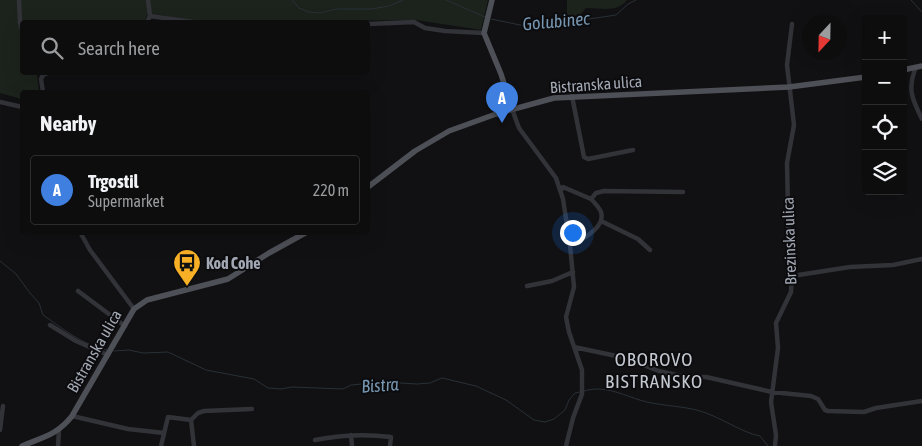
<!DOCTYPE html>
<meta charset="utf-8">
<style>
body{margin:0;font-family:"Asap Condensed",sans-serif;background:#161617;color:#f1f3f6}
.controls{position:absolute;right:15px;top:15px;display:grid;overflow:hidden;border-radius:5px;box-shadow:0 5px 20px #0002}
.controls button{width:45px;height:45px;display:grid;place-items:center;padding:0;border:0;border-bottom:1px solid #2d2d2e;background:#0d0d0e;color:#f1f3f6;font:25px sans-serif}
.compass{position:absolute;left:802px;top:15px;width:45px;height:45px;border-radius:50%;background:#0d0d0e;box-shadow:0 5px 20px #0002;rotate:202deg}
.you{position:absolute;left:572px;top:232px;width:18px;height:18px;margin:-12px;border:4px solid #fff;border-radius:50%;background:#1a73e8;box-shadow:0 0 0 8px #1a73e833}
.badge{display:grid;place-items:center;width:32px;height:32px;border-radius:50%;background:#f7b026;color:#fff;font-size:16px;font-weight:700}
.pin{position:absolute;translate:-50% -41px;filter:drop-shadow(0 1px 2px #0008)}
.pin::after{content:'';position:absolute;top:26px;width:18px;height:15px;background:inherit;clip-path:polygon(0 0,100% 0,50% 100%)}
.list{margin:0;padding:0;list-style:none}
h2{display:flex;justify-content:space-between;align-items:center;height:65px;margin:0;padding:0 20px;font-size:21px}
h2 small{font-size:16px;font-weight:400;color:#9a9c9e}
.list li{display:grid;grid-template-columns:32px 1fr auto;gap:15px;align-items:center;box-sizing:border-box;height:70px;margin:0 10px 10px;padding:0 10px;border:1px solid #2d2d2e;border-radius:5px}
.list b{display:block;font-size:19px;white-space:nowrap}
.list p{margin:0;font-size:16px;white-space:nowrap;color:#9a9c9e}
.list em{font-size:16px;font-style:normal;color:#9a9c9e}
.icon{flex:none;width:28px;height:28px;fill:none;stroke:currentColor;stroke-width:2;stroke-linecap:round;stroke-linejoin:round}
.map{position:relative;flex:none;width:922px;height:446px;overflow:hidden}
.search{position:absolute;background:#0d0d0e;box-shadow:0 5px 20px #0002;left:20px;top:20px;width:350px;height:55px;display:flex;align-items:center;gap:12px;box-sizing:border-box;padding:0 18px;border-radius:5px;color:#9a9c9e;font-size:19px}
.panel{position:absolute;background:#0d0d0e;box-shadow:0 5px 20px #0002;left:20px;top:90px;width:350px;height:145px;border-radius:5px}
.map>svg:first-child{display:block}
</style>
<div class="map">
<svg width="922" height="446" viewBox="0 0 922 446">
<rect width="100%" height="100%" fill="#111113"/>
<path fill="#1c231c" d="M0 0H488L481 30 416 20 202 22 148 13 144 22H22V72L37 73 39 92H22V99L0 93Z
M567 0H627C617 13 601 8 586 8L579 16 572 17 567 14Z"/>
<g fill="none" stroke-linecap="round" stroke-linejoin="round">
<path stroke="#283037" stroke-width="1" d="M292 0 299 8 309 12 319 13 337 9H371L389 6 403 0
M446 0 485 17
M911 0 922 12
M491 19 525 26 596 18 616 15 628 4 636 0
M0 261 16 274 30 293 39 303 43 315C62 328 84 346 107 350
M114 351 129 350 143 353 168 352 206 370 254 379 268 388 281 389 292 387 343 389 351 385 384 382 417 384 430 383 442 378 476 386 506 400 534 420 545 422 554 419 565 410 569 400 575 393 580 392
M584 391C606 384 626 397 647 402 664 406 683 406 700 411 721 417 740 432 760 436L768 446"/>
<path stroke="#323338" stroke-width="4.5" d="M19 0 20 23 22 29
M150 16 193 22
M147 22 150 16 148 0
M368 24 414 22 425 28 445 31 484 33
M916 67C907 89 912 99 922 119
M43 92 41 79 43 75 50 72
M572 96 584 157 588 159 633 150
M0 102 22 107
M512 109 519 128 556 178 563 199 570 245 574 287 566 317 569 332 582 370V394L573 418 566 446
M561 190 563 187 591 199 596 193 604 191 683 192
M601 221 638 239 650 250
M80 232 90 250 134 309
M570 245C581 240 606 228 601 212 599 207 595 203 591 199
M792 276 850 267 893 265 922 259
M527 286 552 281 573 272
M78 291 125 326
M50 325 76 341 108 355
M574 347 621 357 659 371 685 377H706L772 392 811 396 818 399 825 410 828 411 864 412 876 408 922 401
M72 416 128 429 164 433
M0 430 3 406
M351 435 352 446
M315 440C340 435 366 434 391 437L390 446
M58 446 59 431
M161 446 168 417 191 420
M194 446 191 420 198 413 204 411 252 409
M775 446 776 435 771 402 778 348 776 323 791 292 792 276 789 257 787 163 794 125 787 65 792 24"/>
<path stroke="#4e5057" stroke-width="5.5" d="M492 0 484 33 501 74 512 109
M903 70 922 66
M368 187 415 151 449 131 496 114 554 98 789 87 866 77
M22 446C43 437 57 435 72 416L134 309 147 300 228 279 269 253 307 232"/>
</g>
<defs>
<symbol id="bus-pin" viewBox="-11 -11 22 30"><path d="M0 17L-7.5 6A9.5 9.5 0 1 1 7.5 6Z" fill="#f7b026" stroke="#0c0c0e"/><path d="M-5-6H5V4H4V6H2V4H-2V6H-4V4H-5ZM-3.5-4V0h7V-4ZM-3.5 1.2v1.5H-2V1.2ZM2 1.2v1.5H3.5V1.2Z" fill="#111"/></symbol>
</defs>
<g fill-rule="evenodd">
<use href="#bus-pin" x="171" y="247" width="32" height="43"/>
</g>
<g text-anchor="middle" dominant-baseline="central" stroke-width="4" stroke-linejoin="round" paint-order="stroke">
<g font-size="16" fill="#a2a8b4" stroke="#0c0c0e">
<text transform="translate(596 84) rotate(-4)">Bistranska ulica</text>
<text transform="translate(789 241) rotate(-92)">Brezinska ulica</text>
<text transform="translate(94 351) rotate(-60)">Bistranska ulica</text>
</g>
<g font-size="16" font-weight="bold" fill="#a2a8b4" stroke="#0c0c0e" text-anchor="start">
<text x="206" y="263">Kod Cohe</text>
</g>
<g font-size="18" font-style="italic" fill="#7796b1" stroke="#0c0c0e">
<text transform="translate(556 21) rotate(-5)">Golubinec</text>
<text transform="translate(380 385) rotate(-4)">Bistra</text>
</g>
<g font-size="19" letter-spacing="1" fill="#c3c7d0" stroke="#0c0c0e">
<text x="654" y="359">OBOROVO<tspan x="654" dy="22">BISTRANSKO</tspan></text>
</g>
</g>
</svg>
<div class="controls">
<button>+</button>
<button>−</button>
<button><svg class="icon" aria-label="locate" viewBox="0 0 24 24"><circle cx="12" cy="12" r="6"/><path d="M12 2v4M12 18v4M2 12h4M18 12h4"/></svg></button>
<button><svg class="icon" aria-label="layers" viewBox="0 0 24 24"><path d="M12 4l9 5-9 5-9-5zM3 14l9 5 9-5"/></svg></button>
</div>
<svg class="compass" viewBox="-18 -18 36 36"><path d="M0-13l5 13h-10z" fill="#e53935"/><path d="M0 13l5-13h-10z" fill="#9a9c9e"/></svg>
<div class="you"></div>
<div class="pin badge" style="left:502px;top:123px;background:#3f7fe0">A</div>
<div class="search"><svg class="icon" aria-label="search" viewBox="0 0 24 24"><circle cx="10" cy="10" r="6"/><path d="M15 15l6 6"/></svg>Search here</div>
<section class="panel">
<h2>Nearby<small></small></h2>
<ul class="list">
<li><span class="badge" style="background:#3f7fe0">A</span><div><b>Trgostil</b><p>Supermarket</p></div><em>220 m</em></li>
</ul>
</section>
</div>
